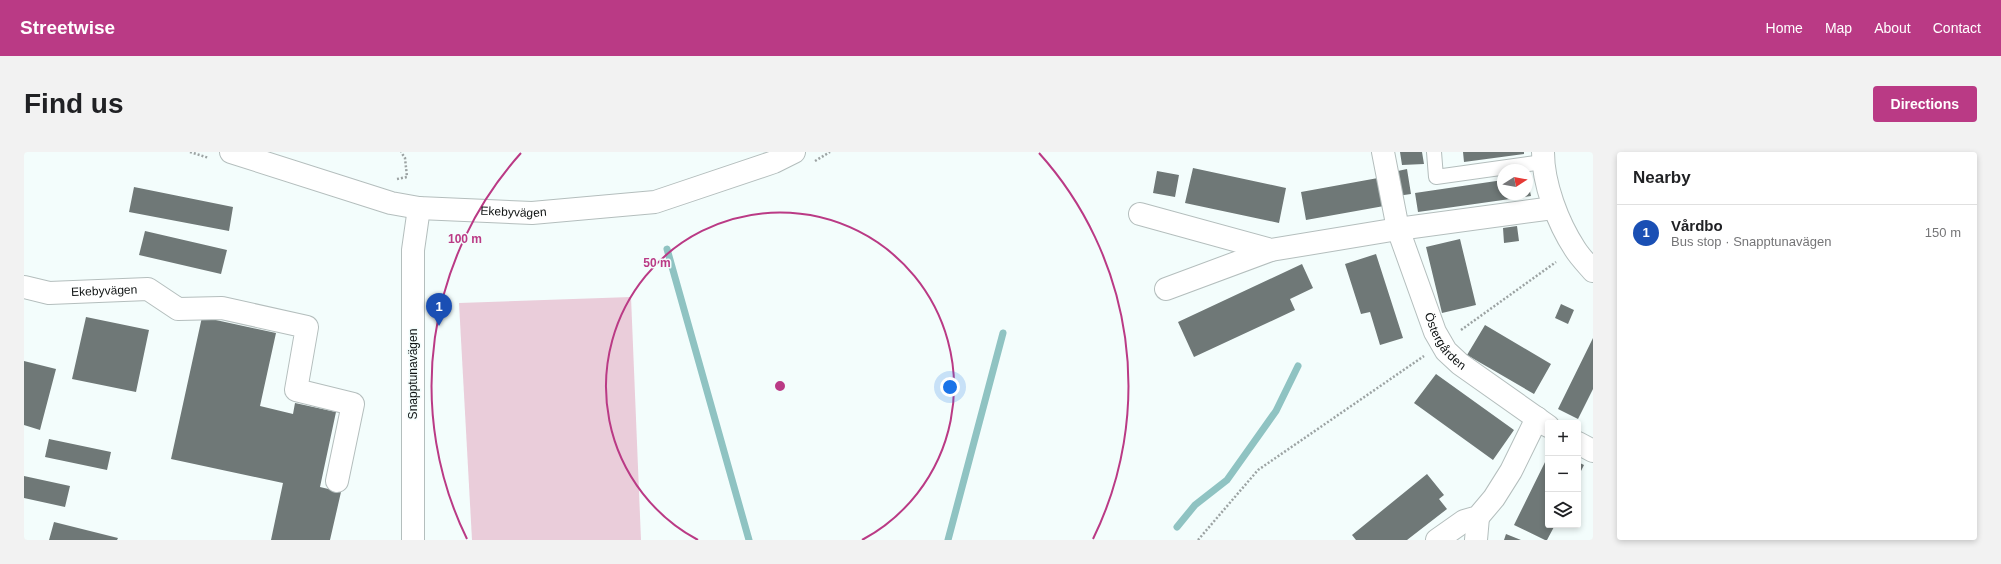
<!DOCTYPE html>
<meta charset="utf-8">
<style>
body{margin:0;font-family:Helvetica,sans-serif;background:#f2f2f2;color:#202124}
.controls{position:absolute;right:12px;bottom:12px;display:grid;overflow:hidden;border-radius:4px;box-shadow:0 2px 6px #0003}
.controls button{width:36px;height:36px;display:grid;place-items:center;padding:0;border:0;border-bottom:1px solid #e0e0e0;background:#fff;color:#202124;font:20px sans-serif}
.compass{position:absolute;left:1473px;top:12px;width:36px;height:36px;border-radius:50%;background:#fff;box-shadow:0 2px 6px #0003;rotate:79deg}
.you{position:absolute;left:926px;top:235px;width:14px;height:14px;margin:-10px;border:3px solid #fff;border-radius:50%;background:#1a73e8;box-shadow:0 0 0 6px #1a73e833}
.badge{display:grid;place-items:center;width:26px;height:26px;border-radius:50%;background:#ba3a85;color:#fff;font-size:13px;font-weight:700}
.pin{position:absolute;translate:-50% -33px;filter:drop-shadow(0 1px 2px #0008)}
.pin::after{content:'';position:absolute;top:21px;width:14px;height:12px;background:inherit;clip-path:polygon(0 0,100% 0,50% 100%)}
.list{margin:0;padding:0;list-style:none}
h2{display:flex;justify-content:space-between;align-items:center;height:52px;margin:0;padding:0 16px;font-size:17px}
h2 small{font-size:13px;font-weight:400;color:#757577}
.list li{display:grid;grid-template-columns:26px 1fr auto;gap:12px;align-items:center;box-sizing:border-box;height:56px;padding:0 16px;border-top:1px solid #e0e0e0}
.list b{display:block;font-size:15px;white-space:nowrap}
.list p{margin:0;font-size:13px;white-space:nowrap;color:#757577}
.list em{font-size:13px;font-style:normal;color:#757577}
.icon{flex:none;width:22px;height:22px;fill:none;stroke:currentColor;stroke-width:2;stroke-linecap:round;stroke-linejoin:round}
.map{position:relative;flex:none;width:1569px;height:388px;overflow:hidden;border-radius:4px}
header{display:flex;align-items:center;gap:24px;box-sizing:border-box;height:56px;padding:0 20px;background:#ba3a85;color:#fff}
header strong{font-size:19px}
nav{display:flex;gap:22px;margin-inline-start:auto;font-size:14px}
.intro{display:flex;align-items:center;justify-content:space-between;box-sizing:border-box;height:96px;padding:0 24px}
h1{margin:0;font-size:28px}
.button{padding:10px 18px;border-radius:4px;background:#ba3a85;color:#fff;font-size:14px;font-weight:700}
main{display:flex;gap:24px;padding:0 24px}
aside{flex:1;background:#fff;border-radius:4px;box-shadow:0 2px 6px #0003}
.map>svg:first-child{display:block}
</style>
<header>
<strong>Streetwise</strong>
<nav><a>Home</a><a>Map</a><a>About</a><a>Contact</a></nav>
</header>
<div class="intro"><h1>Find us</h1><a class="button">Directions</a></div>
<main>
<div class="map">
<svg width="1569" height="388" viewBox="0 0 1569 388">
<rect width="100%" height="100%" fill="#f3fdfc"/>
<path fill="#eacdda" d="M607 145 617 388H448L435 151Z"/>
<g fill="none" stroke-linecap="round" stroke-linejoin="round">
<path stroke="#8fc3c2" stroke-width="7" d="M643 97 725 388
M1153 375 1171 353 1203 328 1252 259 1274 214
M924 388 979 181"/>
</g>
<path fill="#6f7877" d="M1376 0H1398L1400 12 1378 13Z
M1439 0H1500V2L1440 10Z
M1169 16 1262 36 1255 71 1161 51Z
M1383 17 1387 42 1373 44 1369 20Z
M1133 19 1155 23 1151 45 1129 41Z
M1503 25 1507 44 1394 60 1391 41 1479 28V42H1503Z
M1354 26 1360 54 1282 68 1277 40Z
M110 35 209 55 205 79 105 60Z
M1493 74 1495 89 1480 91 1479 76Z
M121 79 203 98 197 122 115 103Z
M1436 87 1452 153 1418 161 1402 95Z
M1352 102 1379 186 1356 193 1346 160 1337 162 1321 112Z
M1278 112 1289 136 1266 147 1271 158 1170 205 1154 170Z
M1537 152 1550 158 1544 172 1531 166Z
M62 165 125 178 112 240 48 227Z
M178 165 252 181 236 254 269 262 271 251 312 260 296 335 317 340 306 388H247L259 331 147 307Z
M1461 173 1527 212 1510 242 1443 203Z
M1569 186V237L1554 267 1534 257Z
M0 209 32 217 16 278 0 273Z
M1412 222 1490 278 1469 308 1390 251Z
M25 287 87 300 83 318 21 305Z
M1524 304V373H1531L1523 388H1521L1490 373Z
M1554 310 1560 313 1554 325Z
M1403 322 1420 343 1415 347 1423 357 1383 388H1332L1328 383Z
M0 324 46 334 41 355 0 346Z
M30 370 94 386 93 388H25Z
M1482 382 1497 388H1480Z"/>
<g fill="none" stroke-linecap="round" stroke-linejoin="round">
<defs>
<path id="service" d="M1410 0 1412 25 1519 10"/>
<g id="minor">
<path id="s1" d="M207 0 367 51 395 56 508 61 631 50 750 10 770 0"/>
<path id="s2" d="M1359 0 1374 77 1411 180 1422 199 1436 212 1524 274"/>
<path d="M1519 0C1519 32 1534 71 1551 97 1556 105 1563 112 1569 119"/>
<path d="M1116 62 1247 98 1374 77 1529 56"/>
<path id="s3" d="M0 135 25 141 124 137 154 157 198 156 283 175 272 238 329 252 313 329"/>
<path d="M1142 137 1247 98"/>
<path d="M1554 291 1569 299"/>
<path d="M389 388V98L395 56"/>
<path d="M1413 388 1440 369 1454 365 1470 346 1487 319 1513 266"/>
<path d="M1452 388 1454 365"/>
</g>
</defs>
<use href="#service" stroke="#b4bebd" stroke-width="16"/>
<use href="#minor" stroke="#b4bebd" stroke-width="24"/>
<path stroke="#9ca3a3" stroke-width="2.5" stroke-dasharray="2 2" stroke-linecap="butt" d="M166 0 185 6
M791 9 806 0
M373 27 383 25 381 6 377 0
M1437 178 1532 110
M1174 388 1234 318 1400 204"/>
<use href="#service" stroke="#fff" stroke-width="14"/>
<use href="#minor" stroke="#fff" stroke-width="22"/>
</g>
<g fill="none" stroke="#ba3a85" stroke-width="2">
<path d="M674 388A174 174 0 1 1 838 388"/>
<path d="M443 387A348 348 0 0 1 497 1M1015 1A348 348 0 0 1 1069 387"/>
</g>
<g text-anchor="middle" dominant-baseline="central" stroke-width="3" stroke-linejoin="round" paint-order="stroke">
<g font-size="12" fill="#0e1212" stroke="#f3fdfc">
<text stroke="none"><textPath href="#s1" startOffset="291">Ekebyvägen</textPath></text>
<text stroke="none"><textPath href="#s3" startOffset="81">Ekebyvägen</textPath></text>
<text stroke="none"><textPath href="#s2" startOffset="201">Östergården</textPath></text>
<text transform="translate(389 222) rotate(-90)">Snapptunavägen</text>
</g>
</g>
<circle cx="756" cy="234" r="6" fill="#ba3a85" stroke="#f3fdfc" stroke-width="2"/>
<g font-size="12" text-anchor="middle" font-weight="bold" fill="#ba3a85" stroke="#f3fdfc" stroke-width="3" stroke-linejoin="round" paint-order="stroke">
<text x="441" y="91">100 m</text>
<text x="633" y="115">50 m</text>
</g>
</svg>
<div class="controls">
<button>+</button>
<button>−</button>
<button><svg class="icon" aria-label="layers" viewBox="0 0 24 24"><path d="M12 4l9 5-9 5-9-5zM3 14l9 5 9-5"/></svg></button>
</div>
<svg class="compass" viewBox="-18 -18 36 36"><path d="M0-13l5 13h-10z" fill="#e53935"/><path d="M0 13l5-13h-10z" fill="#757577"/></svg>
<div class="you"></div>
<div class="pin badge" style="left:415px;top:174px;background:#1a4fb4">1</div>
</div>
<aside>
<h2>Nearby<small></small></h2>
<ul class="list">
<li><span class="badge" style="background:#1a4fb4">1</span><div><b>Vårdbo</b><p>Bus stop · Snapptunavägen</p></div><em>150 m</em></li>
</ul>
</aside>
</main>
